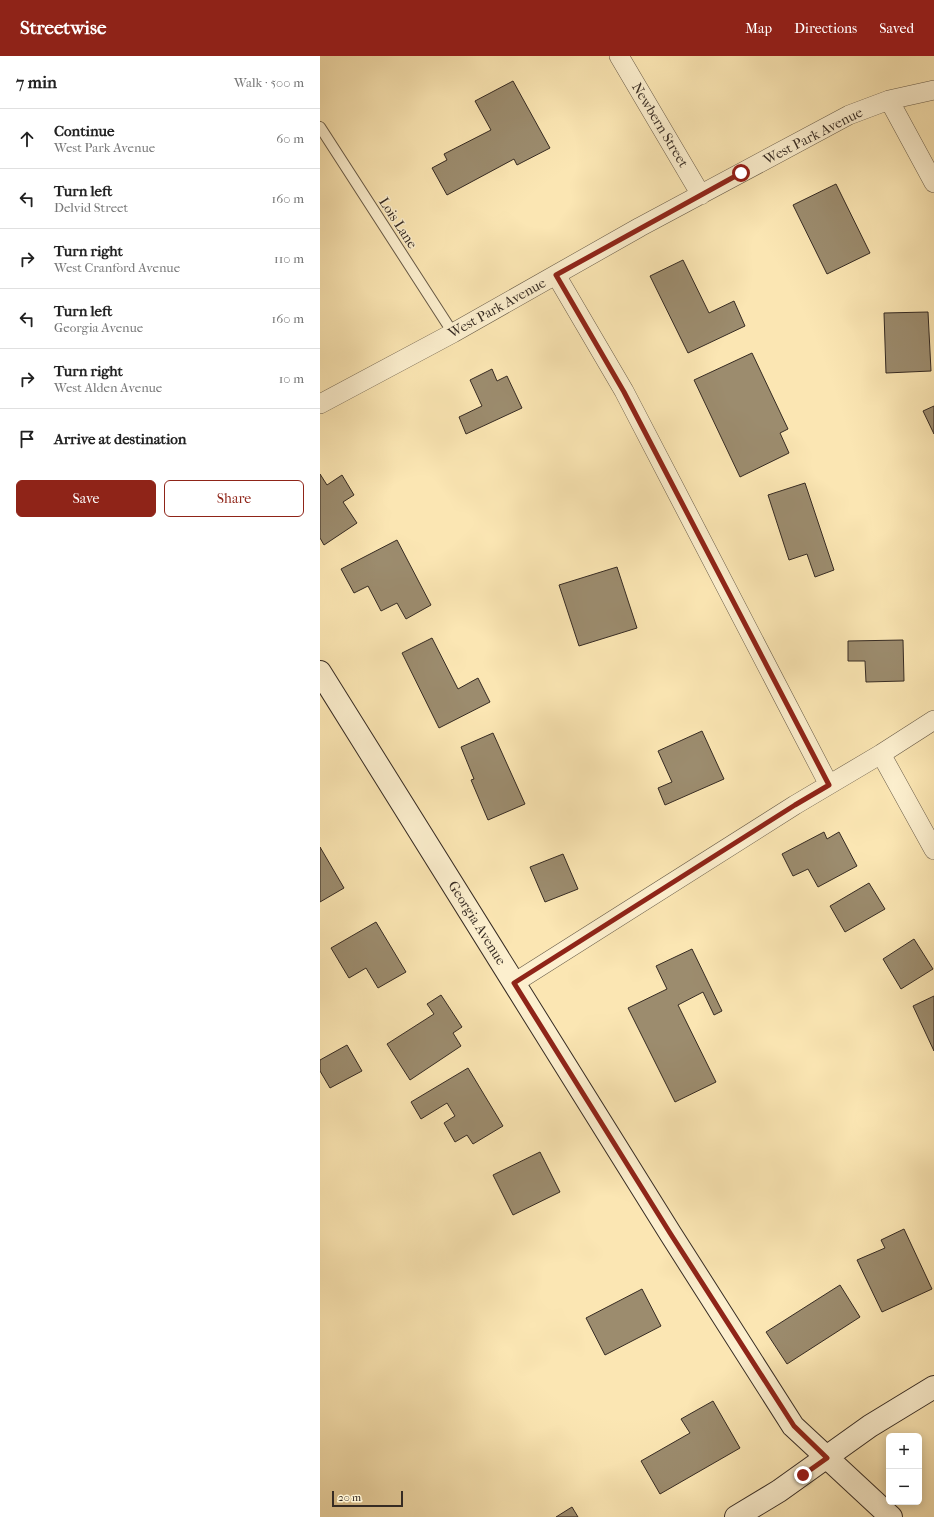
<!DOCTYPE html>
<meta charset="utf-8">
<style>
body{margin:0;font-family:"IM FELL French Canon",serif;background:#f6f6f6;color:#222}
.controls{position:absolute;right:12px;bottom:12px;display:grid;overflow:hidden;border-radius:6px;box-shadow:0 2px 10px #0003}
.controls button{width:36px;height:36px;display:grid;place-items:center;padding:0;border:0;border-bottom:1px solid #e0e0e0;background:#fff;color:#222;font:20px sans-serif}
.scale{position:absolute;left:12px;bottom:10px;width:71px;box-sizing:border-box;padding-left:4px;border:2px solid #362b23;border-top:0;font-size:11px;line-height:14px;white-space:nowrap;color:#362b23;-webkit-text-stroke:3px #fcefce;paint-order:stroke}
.stop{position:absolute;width:12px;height:12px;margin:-9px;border:3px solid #8f2418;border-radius:50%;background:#fff}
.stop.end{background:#8f2418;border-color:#fff;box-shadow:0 1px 4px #0008}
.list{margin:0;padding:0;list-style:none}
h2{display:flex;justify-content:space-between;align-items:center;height:52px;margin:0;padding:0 16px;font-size:17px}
h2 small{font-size:13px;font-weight:400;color:#767676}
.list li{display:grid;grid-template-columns:26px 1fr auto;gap:12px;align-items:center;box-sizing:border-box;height:60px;padding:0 16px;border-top:1px solid #e0e0e0}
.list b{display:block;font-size:15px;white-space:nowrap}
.list p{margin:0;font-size:13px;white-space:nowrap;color:#767676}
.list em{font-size:13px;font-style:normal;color:#767676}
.actions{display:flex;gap:8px;padding:12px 16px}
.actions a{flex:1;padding:9px 0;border:1px solid #8f2418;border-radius:6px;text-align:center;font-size:14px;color:#8f2418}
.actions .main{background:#8f2418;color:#fff}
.icon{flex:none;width:22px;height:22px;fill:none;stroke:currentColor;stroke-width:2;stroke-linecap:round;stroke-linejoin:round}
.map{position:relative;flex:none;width:614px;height:1461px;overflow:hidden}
header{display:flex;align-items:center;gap:24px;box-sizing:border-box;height:56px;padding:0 20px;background:#8f2418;color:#fff}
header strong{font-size:19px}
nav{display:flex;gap:22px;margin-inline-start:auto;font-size:14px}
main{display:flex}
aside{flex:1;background:#fff}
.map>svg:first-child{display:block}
</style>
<header>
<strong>Streetwise</strong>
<nav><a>Map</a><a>Directions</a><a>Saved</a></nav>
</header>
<main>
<aside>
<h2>7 min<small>Walk · 500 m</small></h2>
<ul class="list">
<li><svg class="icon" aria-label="ahead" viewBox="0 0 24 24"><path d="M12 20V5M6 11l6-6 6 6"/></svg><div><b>Continue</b><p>West Park Avenue</p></div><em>60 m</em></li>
<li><svg class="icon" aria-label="left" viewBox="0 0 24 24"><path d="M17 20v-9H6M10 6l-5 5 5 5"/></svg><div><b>Turn left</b><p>Delvid Street</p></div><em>160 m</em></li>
<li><svg class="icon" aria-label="right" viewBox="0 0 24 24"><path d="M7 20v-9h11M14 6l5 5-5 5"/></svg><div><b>Turn right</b><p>West Cranford Avenue</p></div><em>110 m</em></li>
<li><svg class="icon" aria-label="left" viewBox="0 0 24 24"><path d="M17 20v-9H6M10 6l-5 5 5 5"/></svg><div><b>Turn left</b><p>Georgia Avenue</p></div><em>160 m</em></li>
<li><svg class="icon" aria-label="right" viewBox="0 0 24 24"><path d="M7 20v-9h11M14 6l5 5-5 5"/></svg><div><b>Turn right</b><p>West Alden Avenue</p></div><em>10 m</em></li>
<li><svg class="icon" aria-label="arrive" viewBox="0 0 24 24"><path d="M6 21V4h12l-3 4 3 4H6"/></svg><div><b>Arrive at destination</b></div></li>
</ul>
<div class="actions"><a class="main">Save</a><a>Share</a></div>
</aside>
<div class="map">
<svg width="614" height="1461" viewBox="0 0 614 1461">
<rect width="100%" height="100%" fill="#fbe6b3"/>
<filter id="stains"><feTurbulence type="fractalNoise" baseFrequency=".005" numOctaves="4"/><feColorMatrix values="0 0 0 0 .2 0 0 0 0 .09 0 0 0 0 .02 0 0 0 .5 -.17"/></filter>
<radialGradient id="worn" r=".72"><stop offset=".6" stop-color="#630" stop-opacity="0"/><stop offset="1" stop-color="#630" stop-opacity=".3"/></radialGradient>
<path fill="#9c8c6e" stroke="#362b23" d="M193 25 230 92 197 109 194 103 127 139 112 112 127 104 124 98 171 74 155 45Z
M516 128 550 197 507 218 473 149Z
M363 204 389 257 414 245 425 270 368 297 330 220Z
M608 256 611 315 566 317 564 257Z
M432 297 468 373 460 377 469 397 420 421 374 324Z
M172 313 177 325 187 320 202 352 146 378 139 361 162 350 150 324Z
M614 350V378L603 355Z
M0 418 7 429 22 419 34 439 23 446 37 467 4 489 0 482Z
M485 427 514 514 495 521 487 498 469 504 448 439Z
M77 484 111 549 86 563 77 547 61 555 48 530 34 537 21 513Z
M297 511 317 572 259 590 239 529Z
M112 582 138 633 158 622 170 646 119 672 82 597Z
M583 584 584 625 546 626 545 605H528V585Z
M382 675 404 723 345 749 338 732 352 726 338 695Z
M173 677 205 748 168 764 151 724 154 723 141 691Z
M504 776 507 783 519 776 537 810 498 831 488 813 473 820 462 798Z
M0 791 24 832 0 846Z
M243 798 258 833 225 846 210 811Z
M549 827 565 853 525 876 510 850Z
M56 866 86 916 58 932 46 912 29 922 11 892Z
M594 883 613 913 581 933 563 903Z
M372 893 402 955 394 959 383 936 358 949 396 1026 355 1046 308 952 347 933 336 910Z
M121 939 142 971 133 977 141 990 90 1024 67 988 114 958 107 948Z
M614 940V995L593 950Z
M27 989 42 1015 10 1032 0 1015V1004Z
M148 1012 183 1070 153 1088 147 1079 135 1086 124 1067 135 1060 127 1047 101 1063 91 1046Z
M220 1096 240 1136 193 1159 173 1119Z
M584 1173 612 1233 562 1256 537 1204 565 1192 561 1184Z
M520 1229 540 1261 467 1308 446 1276Z
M322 1233 341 1270 285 1299 266 1262Z
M393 1345 420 1392 340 1438 321 1405 370 1377 361 1363Z
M252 1451 258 1461H236Z"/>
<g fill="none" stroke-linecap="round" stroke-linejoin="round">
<defs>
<path id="lane" d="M0 71 133 277"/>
<path id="street" d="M299 0 381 139
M569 44 614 127
M236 219 304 335 509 729
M0 348 133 277 320 171 529 59 569 44 614 34
M561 698 614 794
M194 927 475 749 561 698 614 664"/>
<path id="secondary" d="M0 616 350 1177 473 1370 571 1461
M416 1461 459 1435 550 1370 614 1331"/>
</defs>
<use href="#lane" stroke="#675a47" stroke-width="12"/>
<use href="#street" stroke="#675a47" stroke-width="20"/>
<use href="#secondary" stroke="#362b23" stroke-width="24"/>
<use href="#lane" stroke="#fcefce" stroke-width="10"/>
<use href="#street" stroke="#fcefce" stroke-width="19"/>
<use href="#secondary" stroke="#fcefce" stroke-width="22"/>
</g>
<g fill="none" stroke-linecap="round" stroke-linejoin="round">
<path stroke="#8f2418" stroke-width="5" d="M421 117 236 219 304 336 509 729 475 749 194 927 350 1177 474 1370 507 1402 483 1419"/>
</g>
<g text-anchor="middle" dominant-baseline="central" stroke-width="3" stroke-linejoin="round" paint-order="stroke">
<g font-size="14" fill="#362b23" stroke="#fcefce">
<text transform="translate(340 69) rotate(59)">Newbern Street</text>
<text transform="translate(493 80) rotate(-27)">West Park Avenue</text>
<text transform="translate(78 167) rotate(57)">Lois Lane</text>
<text transform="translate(177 252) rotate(-29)">West Park Avenue</text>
<text transform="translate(157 867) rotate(58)">Georgia Avenue</text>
</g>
</g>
<rect width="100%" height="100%" filter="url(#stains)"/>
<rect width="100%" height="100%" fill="url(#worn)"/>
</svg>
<div class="controls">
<button>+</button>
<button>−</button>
</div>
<div class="scale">20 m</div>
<div class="stop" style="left:421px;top:117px"></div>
<div class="stop end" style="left:483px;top:1419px"></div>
</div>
</main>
